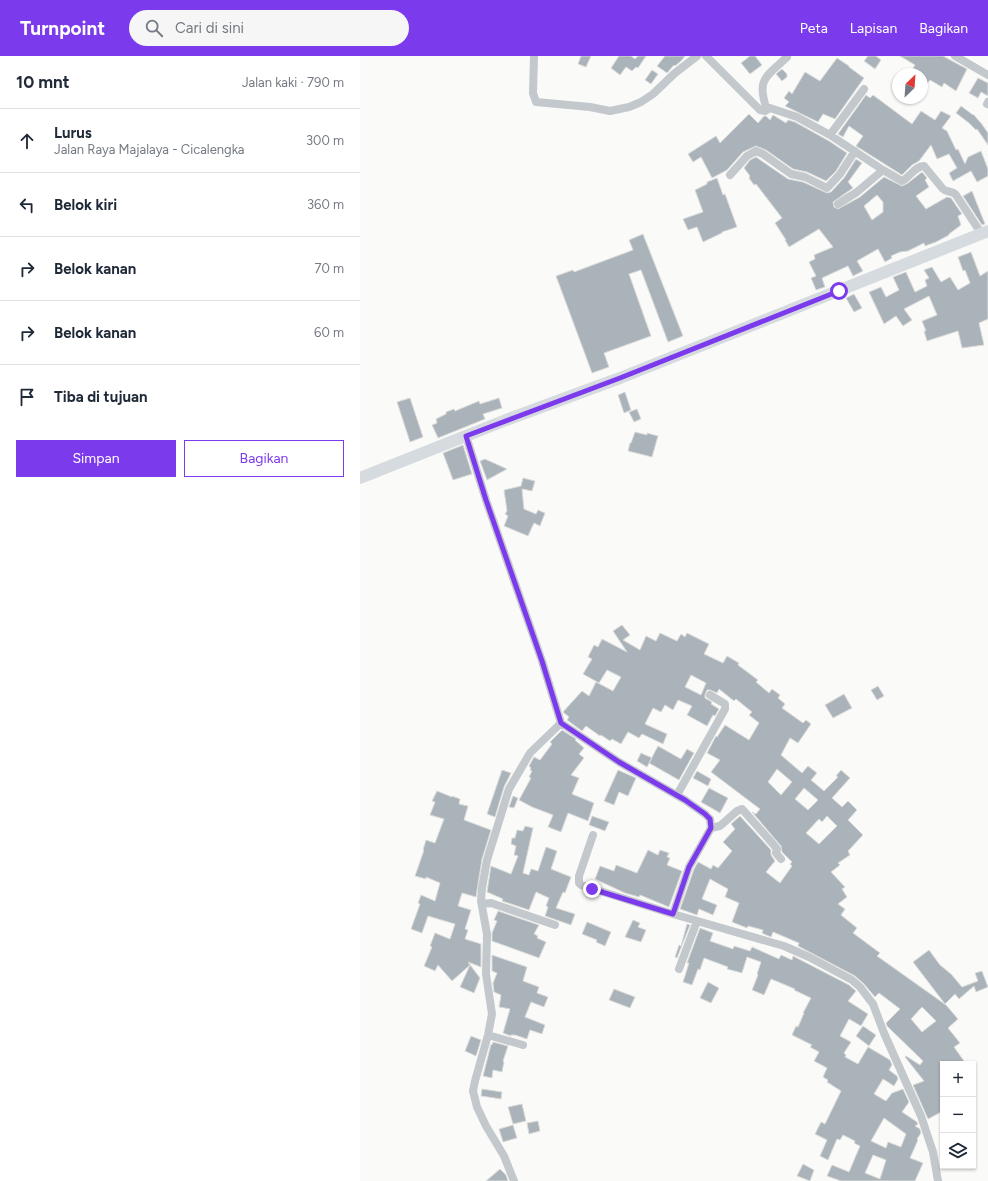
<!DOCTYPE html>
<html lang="id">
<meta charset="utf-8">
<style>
body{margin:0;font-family:Figtree,sans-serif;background:#f6f6f7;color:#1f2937}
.controls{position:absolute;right:12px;bottom:12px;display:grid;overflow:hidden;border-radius:0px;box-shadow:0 1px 3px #0004}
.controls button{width:36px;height:36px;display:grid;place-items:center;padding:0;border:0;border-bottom:1px solid #e0e1e3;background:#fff;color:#1f2937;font:20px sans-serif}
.compass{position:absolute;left:532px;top:12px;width:36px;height:36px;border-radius:50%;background:#fff;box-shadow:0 1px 3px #0004;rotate:25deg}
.stop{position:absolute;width:12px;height:12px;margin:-9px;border:3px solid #7c3aed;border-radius:50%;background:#fff}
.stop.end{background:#7c3aed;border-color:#fff;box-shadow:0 1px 4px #0008}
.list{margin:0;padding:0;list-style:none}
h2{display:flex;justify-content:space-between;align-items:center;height:52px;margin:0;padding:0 16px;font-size:17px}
h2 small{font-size:13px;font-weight:400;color:#747a83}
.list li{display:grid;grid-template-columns:26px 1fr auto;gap:12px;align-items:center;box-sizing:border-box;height:64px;padding:0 16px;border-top:1px solid #e0e1e3}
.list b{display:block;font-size:15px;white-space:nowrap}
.list p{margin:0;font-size:13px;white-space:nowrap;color:#747a83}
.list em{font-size:13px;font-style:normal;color:#747a83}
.actions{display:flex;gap:8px;padding:12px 16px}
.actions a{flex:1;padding:9px 0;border:1px solid #7c3aed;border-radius:0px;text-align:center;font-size:14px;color:#7c3aed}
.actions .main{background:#7c3aed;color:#fff}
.icon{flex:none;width:22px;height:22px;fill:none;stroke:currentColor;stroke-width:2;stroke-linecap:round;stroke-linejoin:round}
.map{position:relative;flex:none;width:628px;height:1125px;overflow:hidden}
header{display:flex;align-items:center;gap:24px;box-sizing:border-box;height:56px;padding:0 20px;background:#7c3aed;color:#fff}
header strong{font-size:19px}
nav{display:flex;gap:22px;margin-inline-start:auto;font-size:14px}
.search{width:280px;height:36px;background:#f6f6f7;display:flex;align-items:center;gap:10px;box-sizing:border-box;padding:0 14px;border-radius:22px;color:#747a83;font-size:15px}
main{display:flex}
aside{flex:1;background:#fff}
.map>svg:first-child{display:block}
</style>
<header>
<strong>Turnpoint</strong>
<div class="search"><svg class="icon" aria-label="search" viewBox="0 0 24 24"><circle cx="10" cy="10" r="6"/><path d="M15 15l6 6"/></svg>Cari di sini</div>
<nav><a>Peta</a><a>Lapisan</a><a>Bagikan</a></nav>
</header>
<main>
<aside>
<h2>10 mnt<small>Jalan kaki · 790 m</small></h2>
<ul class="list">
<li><svg class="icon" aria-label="ahead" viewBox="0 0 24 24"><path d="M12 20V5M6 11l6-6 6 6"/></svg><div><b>Lurus</b><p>Jalan Raya Majalaya - Cicalengka</p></div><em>300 m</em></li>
<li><svg class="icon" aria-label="left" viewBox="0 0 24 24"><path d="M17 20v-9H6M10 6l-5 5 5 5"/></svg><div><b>Belok kiri</b></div><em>360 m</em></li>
<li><svg class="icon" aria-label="right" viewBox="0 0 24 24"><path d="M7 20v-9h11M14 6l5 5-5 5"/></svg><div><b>Belok kanan</b></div><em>70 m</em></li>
<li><svg class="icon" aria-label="right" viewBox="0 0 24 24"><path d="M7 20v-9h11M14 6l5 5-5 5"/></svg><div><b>Belok kanan</b></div><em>60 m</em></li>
<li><svg class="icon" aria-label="arrive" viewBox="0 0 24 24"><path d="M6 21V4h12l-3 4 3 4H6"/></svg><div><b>Tiba di tujuan</b></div></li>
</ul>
<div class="actions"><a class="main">Simpan</a><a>Bagikan</a></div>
</aside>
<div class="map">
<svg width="628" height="1125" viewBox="0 0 628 1125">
<rect width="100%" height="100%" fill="#fafaf8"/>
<path fill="#aab3b9" stroke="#dcdcda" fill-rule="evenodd" d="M221 0H231L226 11 218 8Z
M259 0H271L275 3 278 0H286L278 12 276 11 272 15 266 11 260 19 251 12Z
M305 0H325L321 5 315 10 314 9 307 17 297 10Z
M390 0H395L402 9 390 18 381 7Z
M508 0H516L521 4 515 13 504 5Z
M540 0H583L607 13 596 35 584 27 582 31 570 24 567 28 562 25V18H549L555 9Z
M477 2 489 10V11L504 22 475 63 463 58 458 66 425 50 429 46 424 42 429 35 432 38 445 16 460 25Z
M422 13 427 18V21L422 25 416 18Z
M292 14 298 18 291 28 285 24Z
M618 22 628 27V40L621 36 618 42 609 37Z
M506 39 510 42 513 39 552 68 561 55 575 64 581 55 591 60 582 72 587 75 596 94 598 93 605 108 608 101 621 95 628 113V120L617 126 611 115 593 125 589 117 597 112 589 98 577 103 571 89 559 105 552 109 542 119 496 90 503 80 489 70 483 81 478 78Z
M601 50 613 59V58L621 67 628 77V89L617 73 616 74 609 67 596 57Z
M389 58 398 67 404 60H406L410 64 413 59 426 67 428 64 435 66 469 85 487 97 476 115 466 125 447 116 433 113 406 94 396 90 383 96 367 114 352 122 341 101 333 106 328 98 356 80 360 87Z
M396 101 428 123 443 126 467 137 471 136 484 122 496 103 502 107 488 126 493 132 473 146 474 151 478 153 500 141 524 121 542 130 548 127 562 116 567 122 565 124 569 131 556 140 566 153 587 141 591 142 602 158 598 160 601 169 589 178V179L576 186 565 190 564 187 548 195 540 196 531 200 532 202 525 206 518 193 497 205 503 215 493 220 488 210 462 222 465 231 456 234 451 222 456 220 449 206 455 203 454 199 473 191 459 173 429 191 425 184H426L415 167 422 162 396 128 394 129 389 122 390 120 384 112 390 104ZM517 139 523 146V156L512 164 504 150Z
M357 122 363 139 365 138 377 171 362 176V177L343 186 337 171 328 174 323 163 343 156 335 134 347 128V126Z
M612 135 625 168 622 169 603 140Z
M283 178 323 280 308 286 281 214 269 218 291 280 244 297 249 311 232 317 196 220 213 214 214 216 273 194 269 184Z
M611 196 620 220 628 215V263L619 267 624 289 602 292 598 275 567 285 564 275H566L562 265 577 259 569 240 544 253 552 264 543 270 536 260 524 268 509 236 521 231 526 241 539 234 533 221 546 216 555 236 567 230 565 224 569 222 564 214 572 211 581 226 590 221 598 234 610 227 605 214 603 215 598 201Z
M494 238 502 252 494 256 486 242Z
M265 336 271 354 264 357 258 339Z
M50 342 63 381 50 386 37 346Z
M139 342 142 352 123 358 125 363 78 382 72 369 77 367 76 363 86 358V356L94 353 95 355 119 345 120 348Z
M277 353 281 363 274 366 269 356Z
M275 376 287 379V377L298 380 292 401 268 395 270 387H271Z
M103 389 112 418 93 424 83 397Z
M125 403 147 413 127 424 120 405Z
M163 422 175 425 172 435 162 433 164 453 176 458 178 454 185 457 180 470 174 467 168 480 144 470 148 460 145 458 147 455 144 434 161 430Z
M262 569 270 579 263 584 280 594 286 580 296 585 300 577 317 585 321 578 325 581 327 577 349 588 344 598 363 607 367 600 379 607 378 609 398 624 396 626 409 637 412 633 420 639 418 642 425 648 422 652 443 667 446 664 451 668 438 687 430 682 421 699 442 717 448 710 457 717 451 724 464 735 478 721 476 720 481 714 490 722 472 742 482 751 488 745 497 754 488 764 503 779 488 795 490 799 478 807 480 809 471 816 485 831 482 833 487 841 478 848 485 853 481 859 497 872 493 877 520 897 517 900 586 949 598 963 588 972 600 987 594 991 604 1005 600 1008H583V1055L568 1063 553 1029 564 1025 545 1001 546 1000 560 1009 563 1005 527 970 526 967 540 953 519 937 515 941 504 928 495 920 438 890 439 887 413 876 411 881 404 878 402 877 403 874 388 870 387 872 372 866 379 847 365 841 368 833 350 823 342 843 357 849 353 859 339 853 337 859 320 853 334 813 338 806 351 813 353 809 358 812 372 795 363 786 375 773 371 768 380 760 411 794V799L415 805 406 816 420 827 432 810 430 808 432 806 422 796 421 790 392 756 396 758 400 753 351 716 360 704 347 697 356 680 357 681 365 669 389 684 399 667 389 659 392 656 376 643 374 645 359 633 357 637 350 634H347L345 639V642L352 646 351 648 359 653 355 660 353 659 347 670 327 659 332 650 318 644 313 654 305 649 301 656 293 652 285 668 307 678 303 688 282 678 279 682 268 676 261 688 252 683 250 685 241 679 240 680 226 670 222 675 207 664 209 661 203 656 222 635 229 640 236 626 253 635 261 621 247 614 239 627 223 618 232 603 228 601 234 589 238 591 242 583 267 596 253 575ZM331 619 346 627 341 639 325 631ZM417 713 432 726 421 739 408 726ZM444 732 458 744 448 754 435 743ZM467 760 477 770 459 788 446 777 459 763 462 766ZM562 951 576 965 562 976 551 963Z
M518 630 524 640 517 644 511 634Z
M484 638 492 652 473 662 465 649Z
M202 674 216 683 215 684 224 692 219 698 224 702 211 719 219 722 212 738 234 747 228 765 208 757 201 776 188 771 193 759 172 751 159 744 171 722 169 721 172 715 170 714 171 712 169 710 174 701 180 704 192 688 190 686Z
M298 690 321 703 327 693 334 697 319 724 289 707Z
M281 697 292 702 287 711 277 705Z
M142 714 151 717 144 731 135 761 127 758Z
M258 714 276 722 268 740 259 736 254 749 244 745Z
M337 715 351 723 348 730 333 722Z
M349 732 368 742 360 757 341 746Z
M77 735 92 741V740L100 743 99 748 108 750 104 764 131 774 122 803 116 841 102 837 98 850 111 854 105 873 108 874 105 883 121 888V911L108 906 120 922 114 937 100 931 110 909 92 925 78 909 75 915 64 910 72 891 70 890 75 877 90 883 95 868 68 860 62 877 51 873 60 848 58 847 61 839 75 845 80 827 66 821V823L55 820 64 794H63L66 784 75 787 84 763 70 759 75 746 72 745Z
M153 740 158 742 154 752 149 751Z
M232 760 249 766 245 775 229 769Z
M165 770 173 772 163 817 169 819 171 813 178 815 186 791 197 795 191 813 211 821 205 837 203 836 196 852 215 858 211 869 185 860 188 851 186 850 189 842 176 836 169 854 142 845 143 843 127 836 131 810 151 818 158 800 154 799 156 790 151 788 152 782H155L157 774 163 775Z
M288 794 298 799 300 794 309 797 307 801 310 802 307 809 322 815 309 851 280 839 279 841 265 837 235 823 240 810 254 815 256 809 277 817Z
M138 855 179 869 174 878 178 880 177 882 186 886 179 902 132 885V877L137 865 134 864Z
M273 864 280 867 278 871 286 874 281 886 265 881Z
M227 866 251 876 245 890 236 886 237 884 222 878Z
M327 868 330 869 317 902 315 901 319 889 321 890Z
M340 872 353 877 350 885 373 893 374 890 390 895 392 891 419 903 421 899 432 904 433 900 489 929 496 935 488 945 508 958 501 970 489 963 480 980 491 986 484 997 486 999 485 1001 498 1008 508 991 530 1004 532 1009 529 1014 537 1020 538 1023 534 1030 523 1023 514 1038 526 1045 532 1037 543 1033 549 1046 542 1056 557 1066 558 1068 555 1070 560 1073 561 1077 557 1083 558 1084 550 1102 563 1107 555 1125H481L467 1120 472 1109 489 1116 500 1090 494 1087 495 1085 483 1079 480 1084 477 1083 468 1104 460 1100 467 1084 455 1078 461 1066 465 1068 481 1035 467 1026 468 1024 463 1021 467 1012 454 1005 459 996 450 991 452 989 432 979 436 970 438 971 444 957H443L451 942 434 934 435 933 411 923 404 939 392 934 398 919 397 918 401 906 387 901 382 917 367 913 368 911 344 902 340 914 338 913 332 929 323 926 329 907H327ZM524 1062 546 1078 541 1091 528 1086 526 1092 511 1085ZM513 1099 526 1104 520 1123 505 1117Z
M569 894 580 909 591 918 602 931 618 925 615 917 622 915 628 931 616 936 614 930 599 943 595 938 585 948 553 906Z
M132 899 167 911 163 925 179 931 177 937 188 941 184 951 171 946 165 961 185 969 182 978 170 974 167 983 155 979H151V980L143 977 150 953 139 951 141 939 134 936 133 927 137 917 132 915Z
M348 926 359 932 351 947 340 942Z
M254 933 275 941 270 952 249 944Z
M503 970 516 979 509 990 496 980Z
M111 980 121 984 116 1000 105 995Z
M133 986 148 990 143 1005 144 1006 142 1016 133 1014 132 1022 123 1020 131 988 132 989Z
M122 1033 142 1036 141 1043 121 1040Z
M162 1048 166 1065 153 1068 148 1051Z
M178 1065 180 1075 169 1078 167 1067Z
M153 1069 157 1082 143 1086 139 1073Z
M443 1108 454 1114 450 1125 437 1120Z
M140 1113 146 1119 148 1125H126Z"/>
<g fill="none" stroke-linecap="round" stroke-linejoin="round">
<path stroke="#c3c8cc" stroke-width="8" d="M174 0 173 37 176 46 230 51 250 55 269 51 281 46 293 38 315 17 337 0
M346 0 400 54 405 55 410 52 437 61 470 79 523 114 542 125C550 121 555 110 564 110L583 133C587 137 592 134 596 139L621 177
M595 0 628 19
M627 48 628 46
M407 54C396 23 406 21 427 1
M470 79 504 33
M370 119 387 100 396 95 403 98 431 118 445 121 467 132 468 131 480 118 495 95
M478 148 497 136 523 114
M106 380 126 444 182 605 201 667 259 706 325 744 345 758 350 763 351 772 329 811 313 858 221 829 219 827V820L233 779
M317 739 365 653V648L350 639
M351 772 360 770 377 755 382 753 413 788 417 793 416 797 421 803
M122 848 131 847 195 869
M313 858 424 890 449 901 492 924 500 931 513 948 524 977 561 1060 573 1096 578 1125
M319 913 337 865
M128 979 163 989
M154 1125 144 1100 126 1070 117 1051 113 1035 115 1025 128 979 132 958 126 918 127 878 121 845 122 832 127 804 149 733 170 697 201 667"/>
<path stroke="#d6dbdf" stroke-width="12" d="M0 422 146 364 260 322 628 175"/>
</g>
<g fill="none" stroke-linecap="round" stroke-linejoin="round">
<path stroke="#7c3aed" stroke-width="5" d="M232 833 313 858 329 811 351 772 350 763 345 758 325 744 259 706 201 667 182 605 126 444 106 380 260 322 479 235"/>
</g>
</svg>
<div class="controls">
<button>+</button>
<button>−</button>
<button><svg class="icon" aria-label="layers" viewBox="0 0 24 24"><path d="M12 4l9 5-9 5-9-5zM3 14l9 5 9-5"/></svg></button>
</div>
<svg class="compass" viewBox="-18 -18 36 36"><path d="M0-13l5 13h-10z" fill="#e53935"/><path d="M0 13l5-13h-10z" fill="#747a83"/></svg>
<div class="stop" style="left:479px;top:235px"></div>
<div class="stop end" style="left:232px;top:833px"></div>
</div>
</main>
